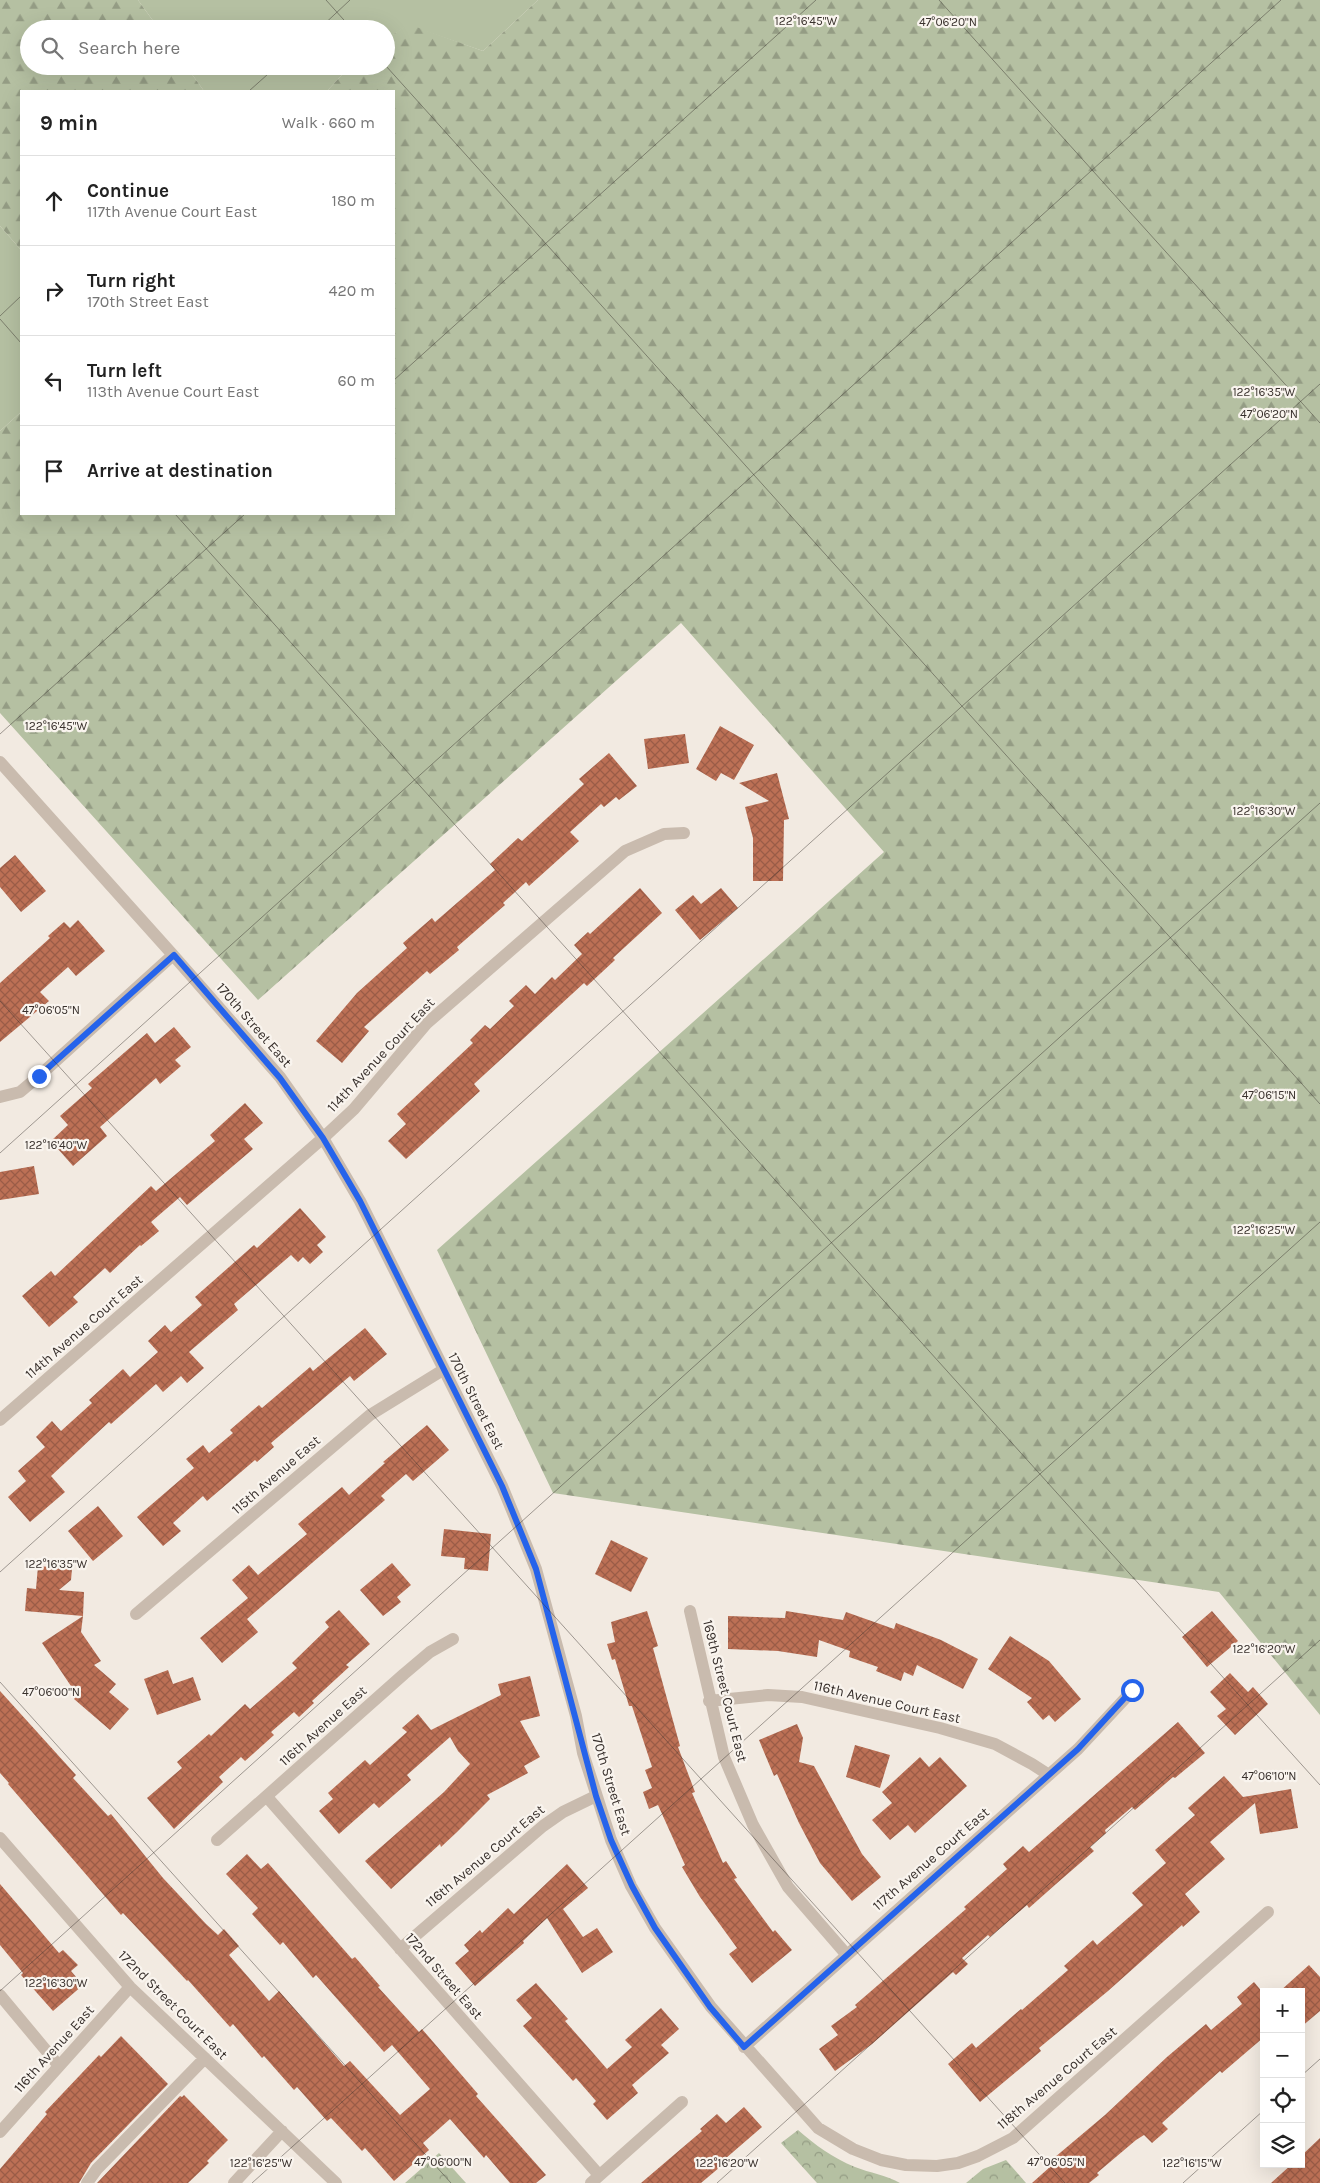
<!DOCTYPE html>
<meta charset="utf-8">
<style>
body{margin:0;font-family:Karla,sans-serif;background:#f2f2f2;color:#222}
.controls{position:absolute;right:15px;bottom:15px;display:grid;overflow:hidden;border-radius:0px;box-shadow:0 5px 20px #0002}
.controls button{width:45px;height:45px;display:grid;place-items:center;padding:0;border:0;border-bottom:1px solid #e0e0e0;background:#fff;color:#222;font:25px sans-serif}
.stop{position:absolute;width:15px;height:15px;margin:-11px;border:4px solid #2563eb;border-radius:50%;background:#fff}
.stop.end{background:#2563eb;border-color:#fff;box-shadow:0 1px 5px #0008}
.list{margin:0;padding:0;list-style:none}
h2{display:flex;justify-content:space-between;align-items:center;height:65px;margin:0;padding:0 20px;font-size:21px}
h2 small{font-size:16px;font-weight:400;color:#767676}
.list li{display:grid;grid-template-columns:32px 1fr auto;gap:15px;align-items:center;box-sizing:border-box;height:90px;padding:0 20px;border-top:1px solid #e0e0e0}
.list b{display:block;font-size:19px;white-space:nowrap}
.list p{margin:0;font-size:16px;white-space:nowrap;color:#767676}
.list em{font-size:16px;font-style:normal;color:#767676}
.icon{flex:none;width:28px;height:28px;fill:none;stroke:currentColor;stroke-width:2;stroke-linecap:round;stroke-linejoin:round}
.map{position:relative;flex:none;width:1320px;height:2183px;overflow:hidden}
.search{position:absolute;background:#fff;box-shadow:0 5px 20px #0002;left:20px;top:20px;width:375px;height:55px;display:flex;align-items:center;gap:12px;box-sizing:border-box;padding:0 18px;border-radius:28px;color:#767676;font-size:19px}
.panel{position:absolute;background:#fff;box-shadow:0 5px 20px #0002;left:20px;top:90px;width:375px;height:425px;border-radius:0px}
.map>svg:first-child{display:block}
</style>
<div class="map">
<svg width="1320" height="2183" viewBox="0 0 1320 2183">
<defs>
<pattern id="forest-firs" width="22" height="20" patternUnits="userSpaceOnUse" patternTransform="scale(1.25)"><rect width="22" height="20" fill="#b5c0a2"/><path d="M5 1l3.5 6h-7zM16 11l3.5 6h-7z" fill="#949c84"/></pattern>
<pattern id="park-crowns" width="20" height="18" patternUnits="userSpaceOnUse" patternTransform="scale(1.25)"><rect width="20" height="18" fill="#b5c0a2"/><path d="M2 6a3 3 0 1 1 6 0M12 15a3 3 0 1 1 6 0" fill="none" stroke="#949c84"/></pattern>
<pattern id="building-cross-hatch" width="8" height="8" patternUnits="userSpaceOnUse" patternTransform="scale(1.25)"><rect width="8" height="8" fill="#bc7055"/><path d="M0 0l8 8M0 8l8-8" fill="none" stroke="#9a5c47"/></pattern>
</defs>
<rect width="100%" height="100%" fill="#f2eae1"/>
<path fill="#b5c0a2" d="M138 0H538L483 51 408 25 386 40V29H159Z
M186 66H350L327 91H204Z
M0 226 21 250V412L0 431Z"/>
<path fill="url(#forest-firs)" d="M0 0H138L159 29H29V66H186L204 91H21V250L0 226Z
M538 0H1320V1715L1219 1592 553 1493 437 1250 884 852 681 623 258 1000 0 713V431L21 412V514H394V91H327L350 66H386V40L408 24 483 51Z"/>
<path fill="url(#park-crowns)" d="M798 2130C815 2145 833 2158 855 2167 870 2173 886 2175 900 2183H817L781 2143Z
M439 2153 466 2183H405Z
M1006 2160 1026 2183H966L983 2169Z"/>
<path fill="url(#building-cross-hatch)" d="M720 726 754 745 734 780 721 773 716 781 696 769Z
M685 734 689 763 648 769 644 739Z
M609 753 637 786 619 800 616 797 604 807 601 804 570 832 579 841 529 886 526 882 503 903 505 905 457 947 459 950 430 974 427 971 364 1027 369 1031 342 1063 316 1041 357 993 407 948 403 943 432 918 435 922 495 870 490 864 518 838 522 841 584 784 579 779Z
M777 773 789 819 784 820 783 881H753V838L745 807 769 801 739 783Z
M15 855 46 891 21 912 0 887V868Z
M640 888 662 913 613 958 615 960 587 986 584 983 474 1084 480 1091 406 1159 388 1141 406 1124 397 1114 473 1043 470 1040 485 1025 490 1029 514 1006 509 1001 526 985 535 994 552 977 555 980 582 954 574 945 588 932 590 934Z
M721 888 738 908 700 940 675 910 693 895 701 904Z
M78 920 105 951 76 976 68 967 40 992 49 1001 0 1042V983L50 938 48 936 64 922 70 928Z
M174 1027 191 1047 175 1060 181 1066 160 1084 156 1078 100 1127 107 1136 73 1166 51 1141 68 1125 60 1116 92 1088 88 1084 147 1033 155 1043Z
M245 1103 263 1123 244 1139 253 1149 187 1205 180 1197 151 1222 159 1231 141 1246 140 1245 110 1273 105 1268 73 1297 78 1302 49 1327 22 1296 51 1271 55 1276 151 1186 156 1191 215 1141 210 1135Z
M34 1166 39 1194 0 1200V1172Z
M300 1208 326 1237 317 1245 323 1252 310 1264 303 1257 298 1262 291 1255 234 1304 238 1310 189 1352 204 1368 187 1383 181 1376 163 1392 156 1384 111 1424 109 1422 51 1476 65 1492 30 1522 8 1497 26 1481 18 1471 45 1447 36 1437 52 1421 61 1431 92 1403 89 1400 123 1369 130 1377 158 1352 148 1341 165 1325 171 1332 202 1305 195 1297 254 1245 257 1248Z
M365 1328 387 1354 354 1381 350 1376 271 1443 274 1447 257 1462 255 1460 207 1501 203 1496 173 1523 181 1531 163 1546 137 1517 194 1468 186 1459 203 1445 209 1453 233 1433 230 1430 259 1405 262 1408 310 1367 313 1371Z
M427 1425 449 1450 413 1481 406 1474 381 1496 385 1500 247 1619 258 1632 222 1663 200 1638 248 1598 232 1580 249 1565 258 1575 307 1534 298 1524 342 1487 349 1495 385 1463 383 1462Z
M98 1506 123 1536 93 1561 68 1531Z
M444 1529 491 1534 488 1571 464 1569 465 1558 441 1556Z
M611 1540 648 1558 631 1592 595 1574Z
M392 1563 411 1585 397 1597 401 1602 383 1616 360 1590Z
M38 1566 72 1569 71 1580 59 1590 84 1592 83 1616 25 1611 27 1588 36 1589Z
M339 1610 370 1644 346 1665 349 1667 312 1701 314 1703 299 1717 294 1712 271 1732 274 1735 245 1761 241 1757 219 1777 223 1782 174 1829 147 1798 182 1768 177 1762 209 1734 211 1736 245 1704 250 1709 297 1668 292 1663 329 1627 325 1622Z
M647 1611 658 1646 653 1648 680 1746 678 1747 695 1792 692 1793 723 1863 726 1861 737 1878 734 1879 773 1932 775 1930 792 1950 752 1983 729 1954 737 1948 700 1897 682 1867 685 1865 658 1805 649 1809 643 1792 652 1788 645 1770 652 1767 632 1706H629L615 1659 612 1660 607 1644 615 1642 611 1622Z
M786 1611 843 1620 846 1612 894 1629 896 1623 941 1640 978 1659 963 1689 917 1665 913 1676 904 1672 901 1681 876 1671 878 1667 849 1657 850 1651 819 1640 817 1657 778 1651 728 1649V1616L785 1618Z
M1212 1611 1238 1641 1207 1667 1182 1637Z
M83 1616 81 1632 101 1661 94 1665 116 1684 109 1692 129 1709 110 1730 74 1699 77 1695 42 1643Z
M1010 1636 1049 1661 1081 1699 1055 1722 1049 1715 1043 1720 1027 1702 1032 1698 988 1669Z
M168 1670 173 1684 193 1677 201 1700 157 1715 144 1679Z
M1230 1673 1248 1692 1253 1687 1268 1704 1235 1735 1217 1716 1226 1709 1210 1692Z
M530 1676 540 1716 520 1721 540 1757 524 1766 528 1773 487 1795 490 1799 457 1832 441 1847 440 1844 391 1889 365 1861 444 1792 470 1764 458 1751 450 1737 407 1775 411 1780 379 1808 374 1803 339 1834 319 1811 333 1799 328 1793 365 1760 370 1765 407 1732 402 1728 418 1714 431 1730 501 1695 498 1684Z
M0 1691 76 1775 73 1778 108 1816 111 1814 163 1878 206 1924 218 1935 224 1929 239 1946 229 1955 269 2001 279 1991 344 2066 350 2061 400 2115 430 2089 392 2045 384 2052 316 1975 313 1978 283 1942 280 1945 252 1914 258 1908 226 1874 247 1854 261 1869 268 1863 352 1959 355 1957 380 1986 378 1987 419 2032 422 2029 478 2094 476 2096 546 2175 536 2183H510L486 2155 484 2158 450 2119 423 2143 429 2150 394 2181 365 2148 362 2151 331 2118 327 2121 297 2087 294 2090 264 2056 262 2058 233 2024 230 2027 188 1980 187 1981 123 1913 121 1915 8 1784 9 1783 0 1773Z
M1178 1722 1205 1753 1175 1778 1173 1777 1135 1810 1132 1807 1105 1830 1106 1833 1090 1847 1094 1851 1056 1884 1029 1908 1027 1905 990 1937 988 1935 962 1958 968 1964 956 1975 953 1972 872 2044 835 2071 819 2049 838 2035 831 2026 857 2007 855 2005 966 1909 964 1907 1007 1869 1003 1864 1023 1846 1029 1852Z
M797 1724 803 1738 799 1762 814 1766 862 1854 881 1877 852 1901 820 1863 799 1823 777 1774 774 1776 759 1740Z
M855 1745 890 1755 880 1788 846 1777Z
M920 1757 929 1767 940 1757 967 1786 915 1833 908 1825 890 1840 872 1820 892 1803 882 1792Z
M1224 1776 1243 1797 1291 1789 1298 1828 1260 1834 1255 1803 1210 1842 1225 1859 1185 1894 1200 1912 1183 1927 1182 1925 1108 1991 1039 2048 1041 2051 980 2102 948 2064 972 2043 976 2048 1021 2009 1022 2010 1068 1970 1064 1966 1093 1940 1097 1945 1143 1905 1132 1893 1166 1863 1155 1850 1195 1815 1188 1808Z
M567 1864 588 1888 563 1909 583 1937 597 1928 613 1952 582 1973 547 1918 523 1941 524 1943 475 1986 455 1963 469 1951 464 1945 480 1930 482 1933 508 1908 514 1914Z
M0 1884 59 1953 63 1950 78 1965 71 1971 83 1985 53 2011 21 1975 23 1973 0 1945Z
M1309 1965 1320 1977V2011L1301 2027V1992H1279Z
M1254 1982 1264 1994V2037L1222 2073 1220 2071 1162 2123 1168 2129 1152 2143 1144 2135 1136 2140 1097 2173 1099 2175 1089 2183H1032L1051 2166 1048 2163 1105 2115 1167 2057 1206 2024 1211 2030 1242 2004 1237 1997Z
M536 1983 568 2019 565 2021 607 2069 632 2047 625 2040 661 2008 679 2029 661 2045 669 2053 632 2085 638 2093 607 2120 593 2104 596 2101 576 2078 573 2081 523 2026 532 2018 516 2000Z
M121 2036 168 2084 91 2163 79 2183H0V2169L47 2114 45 2112 99 2055 101 2057Z
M184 2095 228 2140 207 2161 209 2163 188 2183H97L180 2096 182 2097Z
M744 2107 762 2127 718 2165 720 2167 701 2183H641L702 2131 700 2129 717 2114 726 2123Z
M1320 2138V2183H1271L1292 2164H1301V2156Z"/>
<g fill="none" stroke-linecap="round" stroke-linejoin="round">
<path stroke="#c9bbae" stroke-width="12" d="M0 762 173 955 280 1077 323 1138 360 1201 502 1486 536 1569 576 1716 583 1753 611 1840 631 1886 655 1928 711 2007 818 2128 853 2149 881 2160 906 2165 937 2166 958 2163 978 2156 1013 2138 1268 1912
M0 1097 20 1092 39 1076 173 955
M0 1420 323 1138 354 1109 426 1024 625 851 664 834 684 833
M690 1611 724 1757 753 1825 788 1887 846 1954
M136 1614 370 1415 443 1370
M709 1701 768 1695 802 1697 940 1728 995 1744 1032 1764 1049 1775
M267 1797 599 2175
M0 1838 130 1987 336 2183
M217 1840 404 1674 430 1652 453 1639
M400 1949 543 1826 563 1812 596 1796
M0 1995 59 2066
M744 2047 1078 1749 1133 1690
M0 2132 130 1987
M87 2183 97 2169 205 2058
M234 2183 282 2131
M591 2183 682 2102"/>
</g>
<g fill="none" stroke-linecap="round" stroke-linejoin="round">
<path stroke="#2563eb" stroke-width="6" d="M39 1076 174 955 280 1078 323 1138 360 1201 502 1486 536 1569 596 1796 611 1840 632 1886 655 1928 710 2007 744 2047 1078 1749 1132 1690"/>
</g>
<path fill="none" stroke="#38302c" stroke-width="1" stroke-opacity="0.45" d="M326 0 352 29M939 0 1320 423M319 29 350 0M386 66 1320 1104M249 91 277 66M0 316 21 296M0 319 21 343M394 380 816 0M175 514 1320 1785M0 734 245 514M0 1001 1065 2183M0 1153 1281 0M0 1572 1320 384M0 1682 451 2183M0 1991 1320 803M1301 2076 1320 2059M252 2183 1320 1222M717 2183 1320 1640M1183 2183 1264 2110"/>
<g text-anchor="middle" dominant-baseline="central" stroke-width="4.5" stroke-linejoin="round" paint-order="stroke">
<g font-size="14" fill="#38302c" stroke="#f9f4ee">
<text transform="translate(254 1025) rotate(49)">170th Street East</text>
<text transform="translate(381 1055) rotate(-47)">114th Avenue Court East</text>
<text transform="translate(84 1327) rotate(-41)">114th Avenue Court East</text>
<text transform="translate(476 1401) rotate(63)">170th Street East</text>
<text transform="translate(276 1475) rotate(-41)">115th Avenue East</text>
<text transform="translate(725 1691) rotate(76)">169th Street Court East</text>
<text transform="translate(887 1702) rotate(13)">116th Avenue Court East</text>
<text transform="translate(323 1726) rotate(-42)">116th Avenue East</text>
<text transform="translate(611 1784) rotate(73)">170th Street East</text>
<text transform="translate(485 1856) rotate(-40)">116th Avenue Court East</text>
<text transform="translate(931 1859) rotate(-41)">117th Avenue Court East</text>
<text transform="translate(444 1976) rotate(49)">172nd Street East</text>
<text transform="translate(173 2005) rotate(45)">172nd Street Court East</text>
<text transform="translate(54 2049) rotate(-48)">116th Avenue East</text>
<text transform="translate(1057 2078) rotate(-40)">118th Avenue Court East</text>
</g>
</g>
<g font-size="12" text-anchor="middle" fill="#38302c" stroke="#f9f4ee" stroke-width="4.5" stroke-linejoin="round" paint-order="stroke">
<text x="806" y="25">122°16'45"W</text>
<text x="948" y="26">47°06'20"N</text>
<text x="1264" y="396">122°16'35"W</text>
<text x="1269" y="418">47°06'20"N</text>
<text x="56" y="730">122°16'45"W</text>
<text x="1264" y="815">122°16'30"W</text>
<text x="51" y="1014">47°06'05"N</text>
<text x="1269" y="1099">47°06'15"N</text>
<text x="56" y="1149">122°16'40"W</text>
<text x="1264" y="1234">122°16'25"W</text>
<text x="56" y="1568">122°16'35"W</text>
<text x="1264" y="1653">122°16'20"W</text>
<text x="51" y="1696">47°06'00"N</text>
<text x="1269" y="1780">47°06'10"N</text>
<text x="56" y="1987">122°16'30"W</text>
<text x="443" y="2166">47°06'00"N</text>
<text x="1056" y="2166">47°06'05"N</text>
<text x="261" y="2167">122°16'25"W</text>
<text x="727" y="2167">122°16'20"W</text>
<text x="1192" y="2167">122°16'15"W</text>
</g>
</svg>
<div class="controls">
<button>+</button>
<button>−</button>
<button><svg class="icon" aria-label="locate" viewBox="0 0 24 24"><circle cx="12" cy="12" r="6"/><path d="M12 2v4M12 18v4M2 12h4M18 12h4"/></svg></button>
<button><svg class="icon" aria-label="layers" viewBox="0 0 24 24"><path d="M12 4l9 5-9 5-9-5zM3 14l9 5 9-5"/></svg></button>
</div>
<div class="stop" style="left:1132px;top:1690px"></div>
<div class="stop end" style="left:39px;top:1076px"></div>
<div class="search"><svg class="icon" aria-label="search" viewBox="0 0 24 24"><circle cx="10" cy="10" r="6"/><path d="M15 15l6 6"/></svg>Search here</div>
<section class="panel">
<h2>9 min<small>Walk · 660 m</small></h2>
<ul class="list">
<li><svg class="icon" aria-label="ahead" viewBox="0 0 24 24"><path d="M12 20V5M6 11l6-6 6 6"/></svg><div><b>Continue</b><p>117th Avenue Court East</p></div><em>180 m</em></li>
<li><svg class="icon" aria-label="right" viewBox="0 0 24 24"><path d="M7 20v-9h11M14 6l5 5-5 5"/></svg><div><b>Turn right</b><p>170th Street East</p></div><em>420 m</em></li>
<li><svg class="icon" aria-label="left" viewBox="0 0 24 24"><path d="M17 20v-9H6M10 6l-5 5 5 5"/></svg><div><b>Turn left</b><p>113th Avenue Court East</p></div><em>60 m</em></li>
<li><svg class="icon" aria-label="arrive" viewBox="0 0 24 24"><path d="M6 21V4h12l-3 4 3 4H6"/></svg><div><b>Arrive at destination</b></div></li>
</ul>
</section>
</div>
